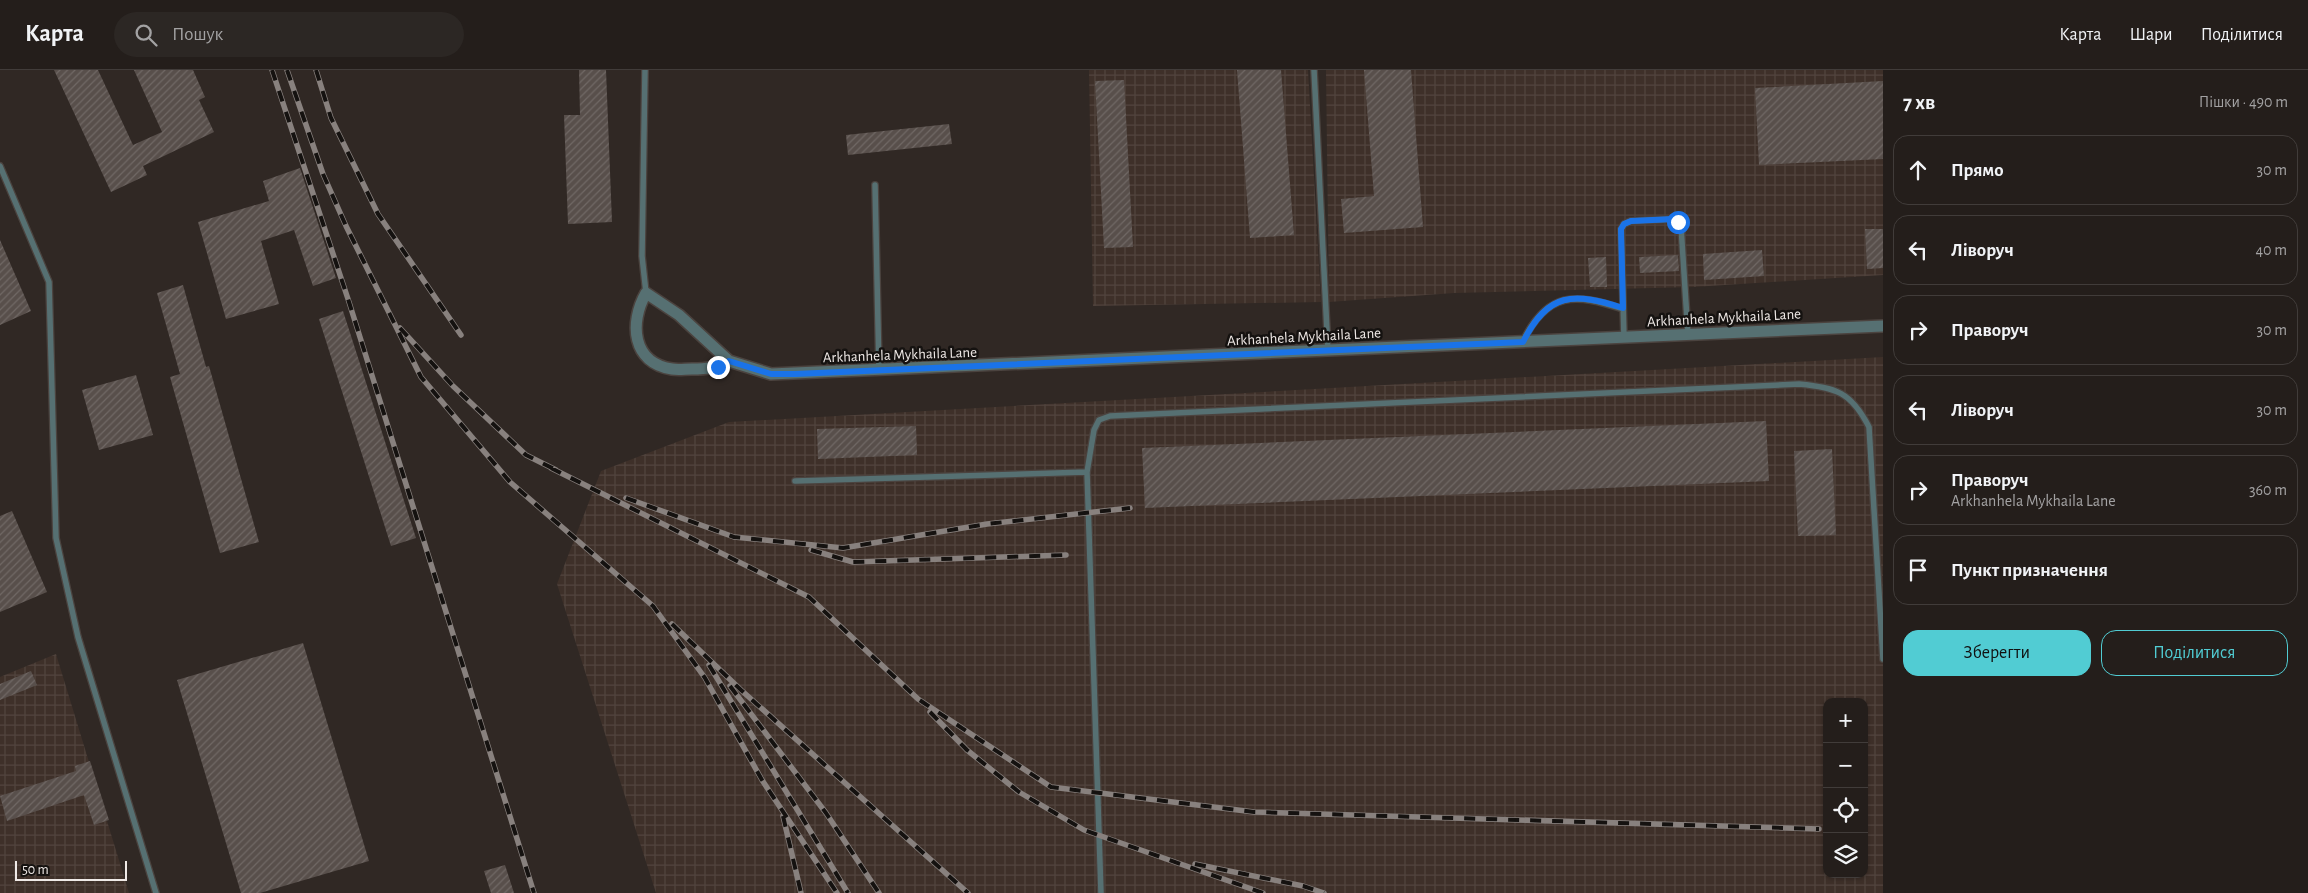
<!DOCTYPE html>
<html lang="uk">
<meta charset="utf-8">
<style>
body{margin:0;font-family:"Alegreya Sans",sans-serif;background:#2c2724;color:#f1f3f6}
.controls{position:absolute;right:15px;bottom:15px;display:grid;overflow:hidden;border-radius:10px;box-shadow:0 1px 4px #0004}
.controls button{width:45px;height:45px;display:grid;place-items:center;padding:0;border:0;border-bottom:1px solid #413c3a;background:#241e1b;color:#f1f3f6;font:25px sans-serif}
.scale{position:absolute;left:15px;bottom:12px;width:112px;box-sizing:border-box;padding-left:5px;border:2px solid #efe9e6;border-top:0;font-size:14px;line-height:18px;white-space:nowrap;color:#efe9e6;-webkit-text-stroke:4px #151210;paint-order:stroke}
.stop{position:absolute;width:15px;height:15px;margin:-11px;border:4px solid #1a73e8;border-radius:50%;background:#fff}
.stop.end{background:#1a73e8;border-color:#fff;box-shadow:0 1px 5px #0008}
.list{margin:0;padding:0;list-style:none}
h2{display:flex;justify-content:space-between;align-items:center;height:65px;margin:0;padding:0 20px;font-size:21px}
h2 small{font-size:16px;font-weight:400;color:#a3a2a3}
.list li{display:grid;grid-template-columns:32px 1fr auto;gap:15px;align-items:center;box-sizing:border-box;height:70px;margin:0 10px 10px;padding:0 10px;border:1px solid #413c3a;border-radius:15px}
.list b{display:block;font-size:19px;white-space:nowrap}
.list p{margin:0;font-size:16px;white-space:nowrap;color:#a3a2a3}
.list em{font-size:16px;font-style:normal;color:#a3a2a3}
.actions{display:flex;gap:10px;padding:15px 20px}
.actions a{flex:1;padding:11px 0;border:1px solid #51ccd3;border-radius:15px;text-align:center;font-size:18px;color:#51ccd3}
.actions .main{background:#51ccd3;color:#111}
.icon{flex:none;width:28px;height:28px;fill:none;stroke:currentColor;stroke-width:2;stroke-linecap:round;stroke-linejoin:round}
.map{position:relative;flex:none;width:1883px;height:823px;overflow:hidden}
header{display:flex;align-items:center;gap:30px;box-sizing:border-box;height:70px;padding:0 25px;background:#241e1b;border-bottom:1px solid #413c3a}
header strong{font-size:24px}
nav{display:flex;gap:28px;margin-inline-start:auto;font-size:18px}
.search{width:350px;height:45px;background:#2c2724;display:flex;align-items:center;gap:12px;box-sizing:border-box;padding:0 18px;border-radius:28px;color:#a3a2a3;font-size:19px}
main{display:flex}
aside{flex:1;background:#241e1b}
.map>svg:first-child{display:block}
</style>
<header>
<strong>Карта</strong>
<div class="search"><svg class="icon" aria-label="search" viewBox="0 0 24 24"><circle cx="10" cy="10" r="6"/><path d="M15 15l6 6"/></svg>Пошук</div>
<nav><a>Карта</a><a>Шари</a><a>Поділитися</a></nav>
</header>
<main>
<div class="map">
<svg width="1883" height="823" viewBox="0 0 1883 823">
<defs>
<pattern id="industrial-grid" width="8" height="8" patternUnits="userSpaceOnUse" patternTransform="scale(1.25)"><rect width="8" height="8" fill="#3e3029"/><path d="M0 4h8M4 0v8" fill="none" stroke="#51443e"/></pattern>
<pattern id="building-hatch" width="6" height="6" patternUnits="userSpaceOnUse" patternTransform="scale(1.25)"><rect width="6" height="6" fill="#584f4b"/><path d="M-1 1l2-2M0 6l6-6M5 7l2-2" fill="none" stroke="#706865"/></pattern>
</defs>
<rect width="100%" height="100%" fill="#302824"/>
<path fill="url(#industrial-grid)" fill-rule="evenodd" d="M1089 0H1308L1321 232 1093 236Z
M1326 0H1883V205L1693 217 1454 223 1329 232Z
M1883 287V823H656L557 514 601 401 729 352ZM1827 632H1864V804H1827Z
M56 584 129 823H0V607Z"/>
<path fill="url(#building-hatch)" d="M54 0H98L133 75 162 62 134 0H193L205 27 199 30 214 62 143 96 147 105 111 122Z
M579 0H606L612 152 568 154 564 45H580Z
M1237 0H1281L1294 165 1250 168Z
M1364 0H1411L1423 157 1344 163 1341 129 1374 126Z
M1124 10 1133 177 1104 178 1095 11Z
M1883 11V89L1759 95 1755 18Z
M949 54 952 74 848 85 846 65Z
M300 98 336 208 313 216 294 160 261 171 279 234 226 249 198 152 269 131 263 111Z
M1865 159H1883V198L1867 199Z
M0 170 31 241 0 255Z
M1762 180 1764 206 1704 210 1703 184Z
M1678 185 1679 201 1640 203 1639 187Z
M1606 187 1607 217H1590L1588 188Z
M183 215 206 297 209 296 259 472 220 483 170 307 180 304 157 223Z
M343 241 416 468 391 476 319 249Z
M136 305 153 365 99 380 82 320Z
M1766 351 1769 411 1145 438 1142 378Z
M916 356 917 385 818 389 817 359Z
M1832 379 1836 465 1798 466 1794 381Z
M12 441 47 522 0 542V446Z
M303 573 369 791 260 823H241L177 610Z
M31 601 37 615 0 630V614Z
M90 691 109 750 94 755 84 725 7 751 0 726 76 701 75 696Z
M505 795 514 823H491L484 801Z"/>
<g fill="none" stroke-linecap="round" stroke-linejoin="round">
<defs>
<path id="service" d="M645 0 642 186 646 223
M1314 0 1328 281
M0 96 49 212 56 468 78 567 156 823
M875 115 879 301
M1624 268 1621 159 1624 154 1631 151 1674 149 1681 156 1688 265
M1523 271C1548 221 1575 223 1623 239
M795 411 1087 402
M1101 823 1087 402 1094 360 1099 350 1110 346 1799 314C1837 318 1851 322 1869 357L1883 589"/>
<path id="minor" d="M729 291C716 298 706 299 692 299 685 299 678 300 672 299 632 293 629 253 646 223L679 245 729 291 771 304 1883 256"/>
</defs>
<use href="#service" stroke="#4b433f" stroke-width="8"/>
<use href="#minor" stroke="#4b433f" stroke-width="14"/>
<use href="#service" stroke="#567072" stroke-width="5.5"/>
<use href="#minor" stroke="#567072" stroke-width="11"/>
<defs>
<path id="rail" d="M272 0 349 232 534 823
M287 0 323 104 346 156 421 307 510 412 653 536 705 608 762 710 837 823
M316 0 331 48 378 144 461 265
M400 258 453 316 526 385 556 400
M551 398 809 527 918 629 1051 717 1254 742 1819 759
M626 428 734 467 843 478 987 454 1130 438
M811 480 853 492 1066 485
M672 554 741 620 968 823
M709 595 848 823
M730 616 826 743 879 823
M930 642 967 680 1019 722 1084 760 1263 823
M783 746 801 823
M1195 794 1303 816 1324 823"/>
</defs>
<use href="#rail" stroke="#88817e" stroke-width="5.5"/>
<use href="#rail" stroke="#151210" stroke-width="4" stroke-dasharray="11" stroke-linecap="butt"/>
</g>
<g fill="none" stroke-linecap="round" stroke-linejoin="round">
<path stroke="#1a73e8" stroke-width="6" d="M718 297 729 291 771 304H795L1523 272C1548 222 1573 222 1623 238L1621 159 1624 154 1631 151 1674 149 1678 152"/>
</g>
<g text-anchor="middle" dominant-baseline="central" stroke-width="5" stroke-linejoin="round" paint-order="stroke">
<g font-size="15" fill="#efe9e6" stroke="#151210">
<text transform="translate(1724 248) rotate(-3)">Arkhanhela Mykhaila Lane</text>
<text transform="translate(1304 267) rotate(-3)">Arkhanhela Mykhaila Lane</text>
<text transform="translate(900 285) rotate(-2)">Arkhanhela Mykhaila Lane</text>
</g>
</g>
</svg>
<div class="controls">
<button>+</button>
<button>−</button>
<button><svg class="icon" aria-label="locate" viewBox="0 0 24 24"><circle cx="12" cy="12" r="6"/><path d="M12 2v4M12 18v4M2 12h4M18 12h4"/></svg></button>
<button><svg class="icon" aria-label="layers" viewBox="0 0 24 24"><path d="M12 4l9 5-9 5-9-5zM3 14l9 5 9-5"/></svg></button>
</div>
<div class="scale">50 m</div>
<div class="stop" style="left:1678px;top:152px"></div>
<div class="stop end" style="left:718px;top:297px"></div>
</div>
<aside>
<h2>7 хв<small>Пішки · 490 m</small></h2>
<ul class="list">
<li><svg class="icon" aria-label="ahead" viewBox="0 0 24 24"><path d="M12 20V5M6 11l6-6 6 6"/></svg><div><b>Прямо</b></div><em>30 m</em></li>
<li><svg class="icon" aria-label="left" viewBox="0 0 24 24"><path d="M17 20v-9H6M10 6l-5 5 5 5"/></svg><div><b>Ліворуч</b></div><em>40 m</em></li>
<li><svg class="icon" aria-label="right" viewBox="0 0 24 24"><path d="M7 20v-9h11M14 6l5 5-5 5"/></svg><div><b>Праворуч</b></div><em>30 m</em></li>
<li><svg class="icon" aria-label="left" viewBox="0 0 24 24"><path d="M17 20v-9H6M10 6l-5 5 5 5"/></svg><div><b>Ліворуч</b></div><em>30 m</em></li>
<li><svg class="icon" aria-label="right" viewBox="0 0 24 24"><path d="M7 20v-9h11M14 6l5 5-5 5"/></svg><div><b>Праворуч</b><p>Arkhanhela Mykhaila Lane</p></div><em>360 m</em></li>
<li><svg class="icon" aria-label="arrive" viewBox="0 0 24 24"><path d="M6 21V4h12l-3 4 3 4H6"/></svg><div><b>Пункт призначення</b></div></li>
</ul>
<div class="actions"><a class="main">Зберегти</a><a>Поділитися</a></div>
</aside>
</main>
